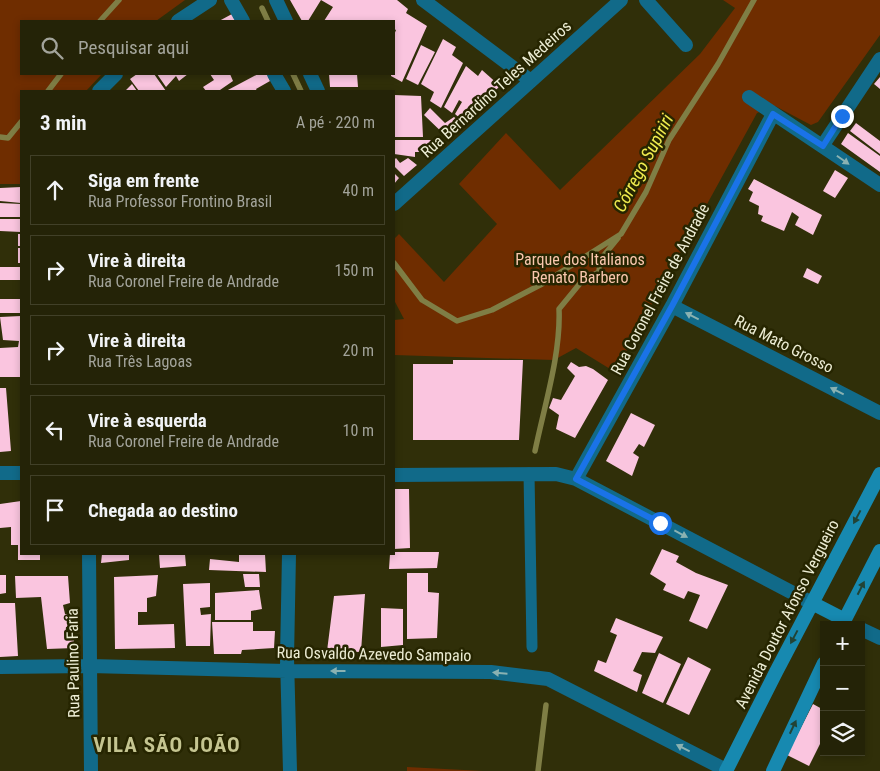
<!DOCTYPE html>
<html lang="pt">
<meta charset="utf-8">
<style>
body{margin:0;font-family:"Roboto Condensed",sans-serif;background:#302f15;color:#f1f3f6}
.controls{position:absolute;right:15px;bottom:15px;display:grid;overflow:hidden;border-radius:0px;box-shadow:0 2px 8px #0003}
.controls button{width:45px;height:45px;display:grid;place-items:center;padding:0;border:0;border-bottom:1px solid #414028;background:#242307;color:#f1f3f6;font:25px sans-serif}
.stop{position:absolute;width:15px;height:15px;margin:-11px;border:4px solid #1a73e8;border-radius:50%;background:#fff}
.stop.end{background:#1a73e8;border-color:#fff;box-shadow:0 1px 5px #0008}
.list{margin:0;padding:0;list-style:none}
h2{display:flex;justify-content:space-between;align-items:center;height:65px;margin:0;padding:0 20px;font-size:21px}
h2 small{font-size:16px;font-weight:400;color:#a3a49b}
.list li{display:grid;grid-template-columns:32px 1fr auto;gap:15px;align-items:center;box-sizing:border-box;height:70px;margin:0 10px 10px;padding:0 10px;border:1px solid #414028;border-radius:0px}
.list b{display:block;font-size:19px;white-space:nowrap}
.list p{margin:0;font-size:16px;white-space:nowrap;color:#a3a49b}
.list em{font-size:16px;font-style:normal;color:#a3a49b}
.icon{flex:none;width:28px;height:28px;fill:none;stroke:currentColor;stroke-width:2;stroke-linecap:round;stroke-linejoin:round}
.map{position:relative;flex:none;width:880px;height:771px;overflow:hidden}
.search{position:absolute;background:#242307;box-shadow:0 2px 8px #0003;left:20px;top:20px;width:375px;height:55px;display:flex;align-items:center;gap:12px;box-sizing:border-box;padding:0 18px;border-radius:0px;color:#a3a49b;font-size:19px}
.panel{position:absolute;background:#242307;box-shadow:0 2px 8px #0003;left:20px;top:90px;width:375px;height:465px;border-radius:0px}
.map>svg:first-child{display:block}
</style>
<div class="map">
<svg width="880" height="771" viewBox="0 0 880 771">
<rect width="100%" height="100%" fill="#302f09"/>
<path fill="#6f2d00" d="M0 0H185L156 21H21V74H102L86 91H21V184H0Z
M723 0H880V35L818 122 811 125 775 106 757 113 615 372 576 348 554 360 394 355V320L404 319 394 300V239L399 234 444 282 497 224 459 184 506 133 560 190 700 54 735 8Z
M407 767 483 771H407Z"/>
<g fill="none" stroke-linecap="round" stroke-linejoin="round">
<path stroke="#7f7e45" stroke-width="5.5" d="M262 8 268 21
M100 21 119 0
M293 74 301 91
M48 91 61 74
M0 137 8 138 21 122
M394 263 422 300 457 321 492 310 542 284 621 234 646 192 669 140 718 64 754 0
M535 451C544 407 561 354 559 309L582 281 599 272 600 260 618 238
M538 771 546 705"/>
</g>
<path fill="#fac5df" d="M290 0H397L408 9 406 13 427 26 402 82 391 76V74H394V35L396 30 394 29V21H324L333 7 321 0 308 21H302Z
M232 14 236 21H219Z
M443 39 456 47 452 55 463 63 441 108 430 101 434 92 421 84Z
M421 45 435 52 418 85 406 79Z
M466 66 478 76 482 70 500 86 463 121 455 114 462 102 459 100 452 113 444 107Z
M137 74H154L166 91H139L130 79Z
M157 74H188L179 81 176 76 166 87Z
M210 74H230L233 81 220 90V91H206L203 87 214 80Z
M258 74H267L270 81 256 89 257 91H226Z
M329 74H357L358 87H330Z
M880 77V89L874 84Z
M132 84 137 91H125Z
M394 95 421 96 423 137H394Z
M430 108 445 123 454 117 464 125 449 139 424 115Z
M856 123 880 141V154L850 131Z
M848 133 880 156V172L841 144Z
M394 140H434L433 152H415V157L394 154Z
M396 158 400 163 408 158 417 165 404 176 394 166V160Z
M835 170 848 178 835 198 823 191Z
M394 173 399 178 394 184Z
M754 179 822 215 813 235 795 225 799 217 792 212 784 231 761 221 763 216 758 214 759 206 749 201 753 192 748 189Z
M21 187V203L0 201V188Z
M0 203 21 204V217H0Z
M0 219H21V232L0 231Z
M18 234H21V246H18Z
M18 248H21V263H18Z
M0 267H21V280H0Z
M807 268 822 276 818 284 803 277Z
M0 299H21V313H0Z
M21 316V377H0V348L18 347 19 341 3 340 0 317Z
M453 360H523L519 440H413V364H453Z
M571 362 579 367 586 366 593 369 608 380 575 438 556 429 559 415 549 408 553 398 561 400 575 376 567 368Z
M0 388H6L11 451 0 452Z
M631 413 655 425 644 447 639 444 633 453 639 457 632 476 606 461Z
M394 489H409L410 548 394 549Z
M21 501V554H40V560H18V545H11V527L0 528V504Z
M662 549 679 556 676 562 696 573 728 585 707 629 689 621 700 595 688 591 684 599 663 590 666 584 650 574Z
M394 552H439L437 568 389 569 390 554H394Z
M102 554H129V560L101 563Z
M159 554H185L186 566 160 568Z
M239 554H265L266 572 209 570 210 559 239 562Z
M407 573H428V592L439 593 437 638 407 639Z
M243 574H259L260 587H245Z
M0 575H6V593L0 594Z
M158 575 156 596 147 598V612H138V625L174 624 175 648 115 649 114 577Z
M15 576H68L70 603 63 605 65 614H71L72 626 66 627 65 637 74 636V648L47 649 41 597 16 598Z
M210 583V607L200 608 201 615 211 614 210 646H186L183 584Z
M259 590 262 609 251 611V620H215V593Z
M365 594 361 652 327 651 334 596Z
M0 603H15L18 656 0 657Z
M381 608 403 609V645L381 647Z
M616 618 663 637 655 653 642 652 633 671 642 675 637 692 594 671 598 660 606 663 617 635 610 632Z
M212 622H253V631H275L274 648 242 650 241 654H214Z
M659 653 681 664 663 703 642 693Z
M688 657 711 669 689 715 666 704Z
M813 704 824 710V747L820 744 809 766 787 755Z"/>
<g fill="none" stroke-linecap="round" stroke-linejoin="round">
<path stroke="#116a89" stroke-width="11" d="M529 473 532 647"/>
<path stroke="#116a89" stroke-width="14" d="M231 0 243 21
M276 0 286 21
M423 0 531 81
M646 0 686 45
M178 21 210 0
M274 74 284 91
M310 74 318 91
M99 91 116 74
M749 97 880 185
M823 145 880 59
M394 204 621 0
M672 306 880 413
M0 473H21
M394 475 556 474 576 479 812 603
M576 479 672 306 773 114
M89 554 91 771
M289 554 287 658 290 771
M861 629 880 638
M0 667 90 666 287 671 491 672 548 679 726 770"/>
<path stroke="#1789b0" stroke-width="14" d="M812 603 845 620
M842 625 880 551
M726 771 776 672 880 474
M773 771 824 663"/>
</g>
<defs><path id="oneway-solid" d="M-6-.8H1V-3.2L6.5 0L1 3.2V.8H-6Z" transform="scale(1.25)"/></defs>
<g fill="#8ab2b2">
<use href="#oneway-solid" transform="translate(843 160) rotate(35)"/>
<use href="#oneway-solid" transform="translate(692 316) rotate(-153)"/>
<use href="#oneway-solid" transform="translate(837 391) rotate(-153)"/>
<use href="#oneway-solid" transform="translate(681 534) rotate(28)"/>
<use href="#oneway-solid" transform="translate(338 671) rotate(-180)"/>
<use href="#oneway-solid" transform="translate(500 673) rotate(-175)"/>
<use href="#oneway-solid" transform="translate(683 748) rotate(-153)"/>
</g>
<g fill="#224335">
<use href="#oneway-solid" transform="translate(857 517) rotate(118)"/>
<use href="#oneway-solid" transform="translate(861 588) rotate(-63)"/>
<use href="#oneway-solid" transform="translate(794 637) rotate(118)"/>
<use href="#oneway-solid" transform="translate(793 727) rotate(-65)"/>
</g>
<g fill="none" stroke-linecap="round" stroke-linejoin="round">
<path stroke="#1a73e8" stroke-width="6" d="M660 523 576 479 672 306 773 114 823 146 842 116"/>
</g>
<g text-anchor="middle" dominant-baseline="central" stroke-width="5" stroke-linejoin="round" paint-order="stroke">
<g font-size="16" fill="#ededd4" stroke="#262500">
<text transform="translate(496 89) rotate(-42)">Rua Bernardino Teles Medeiros</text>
<text transform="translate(660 289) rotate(-62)">Rua Coronel Freire de Andrade</text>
<text transform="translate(784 344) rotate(27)">Rua Mato Grosso</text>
<text transform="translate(787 614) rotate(-63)">Avenida Doutor Afonso Vergueiro</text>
<text transform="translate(374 654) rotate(1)">Rua Osvaldo Azevedo Sampaio</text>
<text transform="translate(73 663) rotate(-91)">Rua Paulino Faria</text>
</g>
<g font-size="16" fill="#fac7ad" stroke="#262500">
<text x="580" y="259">Parque dos Italianos<tspan x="580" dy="18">Renato Barbero</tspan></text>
</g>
<g font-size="18" font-style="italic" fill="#efeb4e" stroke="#262500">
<text transform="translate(643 163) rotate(-62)">Córrego Supiriri</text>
</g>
<g font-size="21" font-weight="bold" letter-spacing="1" fill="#c5c591" stroke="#262500">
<text x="167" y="745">VILA SÃO JOÃO</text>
</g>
</g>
</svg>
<div class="controls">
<button>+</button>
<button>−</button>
<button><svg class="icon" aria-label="layers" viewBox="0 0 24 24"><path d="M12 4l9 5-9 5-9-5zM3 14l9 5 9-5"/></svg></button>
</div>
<div class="stop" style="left:660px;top:523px"></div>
<div class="stop end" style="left:842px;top:116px"></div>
<div class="search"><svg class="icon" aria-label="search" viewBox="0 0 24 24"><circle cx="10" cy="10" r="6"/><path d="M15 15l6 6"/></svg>Pesquisar aqui</div>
<section class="panel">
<h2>3 min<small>A pé · 220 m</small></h2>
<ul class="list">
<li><svg class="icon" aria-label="ahead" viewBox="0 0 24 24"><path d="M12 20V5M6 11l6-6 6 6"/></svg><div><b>Siga em frente</b><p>Rua Professor Frontino Brasil</p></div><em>40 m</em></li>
<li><svg class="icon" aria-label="right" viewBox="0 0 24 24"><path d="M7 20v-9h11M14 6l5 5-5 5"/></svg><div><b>Vire à direita</b><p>Rua Coronel Freire de Andrade</p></div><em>150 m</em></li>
<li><svg class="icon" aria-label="right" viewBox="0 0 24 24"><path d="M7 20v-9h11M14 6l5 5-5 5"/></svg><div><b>Vire à direita</b><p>Rua Três Lagoas</p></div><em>20 m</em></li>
<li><svg class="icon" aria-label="left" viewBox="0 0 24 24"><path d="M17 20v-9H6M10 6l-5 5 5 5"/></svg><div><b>Vire à esquerda</b><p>Rua Coronel Freire de Andrade</p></div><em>10 m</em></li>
<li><svg class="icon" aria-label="arrive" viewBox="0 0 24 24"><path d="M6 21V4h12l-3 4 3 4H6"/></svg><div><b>Chegada ao destino</b></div></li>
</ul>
</section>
</div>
